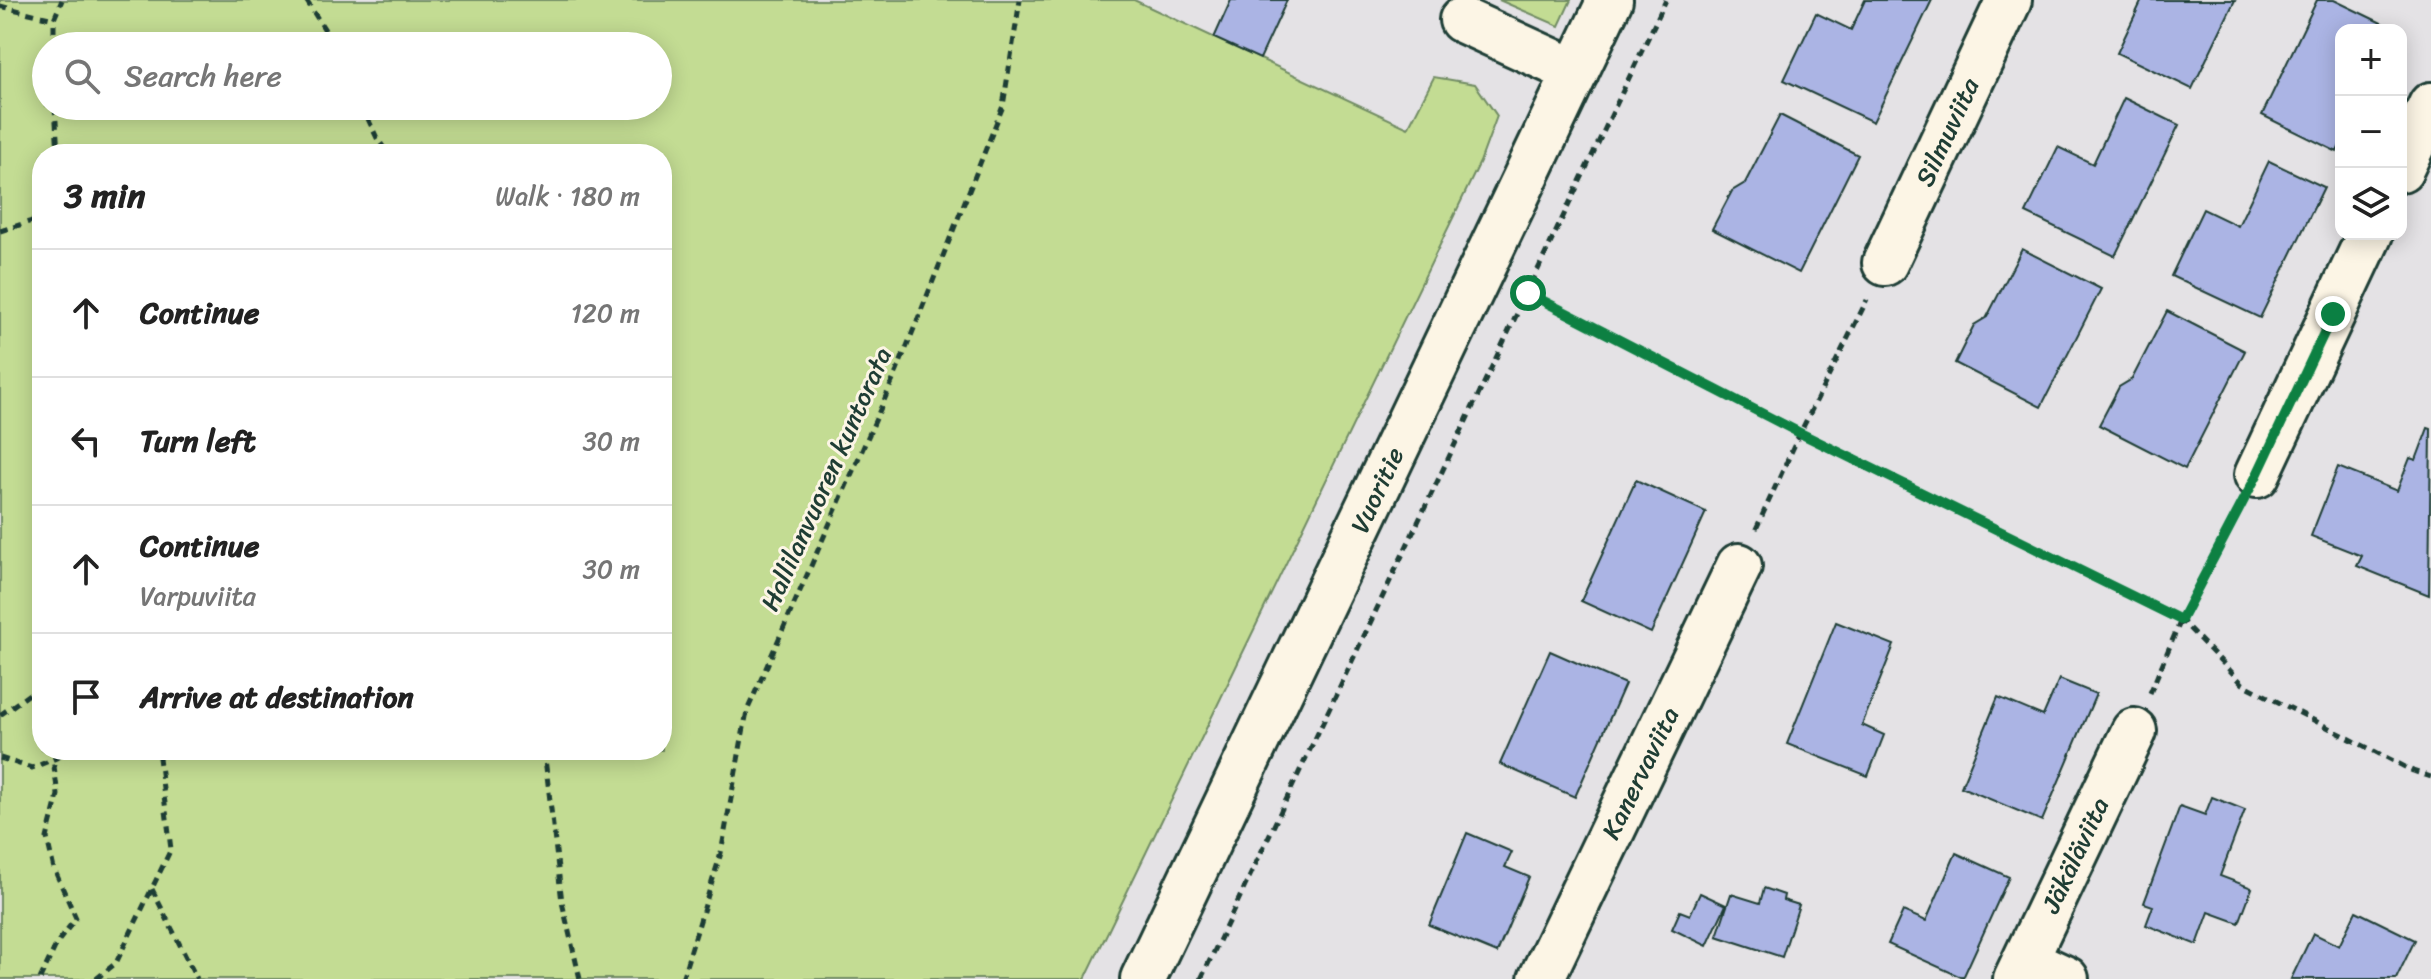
<!DOCTYPE html>
<meta charset="utf-8">
<style>
body{margin:0;font-family:Sriracha,sans-serif;background:#f2f2f2;color:#222}
.controls{position:absolute;right:24px;top:24px;display:grid;overflow:hidden;border-radius:16px;box-shadow:0 4px 20px #0003}
.controls button{width:72px;height:72px;display:grid;place-items:center;padding:0;border:0;border-bottom:2px solid #e0e0e0;background:#fff;color:#222;font:40px sans-serif}
.stop{position:absolute;width:24px;height:24px;margin:-18px;border:6px solid #0b8043;border-radius:50%;background:#fff}
.stop.end{background:#0b8043;border-color:#fff;box-shadow:0 2px 8px #0008}
.list{margin:0;padding:0;list-style:none}
h2{display:flex;justify-content:space-between;align-items:center;height:104px;margin:0;padding:0 32px;font-size:34px}
h2 small{font-size:26px;font-weight:400;color:#767676}
.list li{display:grid;grid-template-columns:52px 1fr auto;gap:24px;align-items:center;box-sizing:border-box;height:128px;padding:0 32px;border-top:2px solid #e0e0e0}
.list b{display:block;font-size:30px;white-space:nowrap}
.list p{margin:0;font-size:26px;white-space:nowrap;color:#767676}
.list em{font-size:26px;font-style:normal;color:#767676}
.icon{flex:none;width:44px;height:44px;fill:none;stroke:currentColor;stroke-width:2;stroke-linecap:round;stroke-linejoin:round}
.map{position:relative;flex:none;width:2431px;height:979px;overflow:hidden}
.search{position:absolute;background:#fff;box-shadow:0 4px 20px #0003;left:32px;top:32px;width:640px;height:88px;display:flex;align-items:center;gap:20px;box-sizing:border-box;padding:0 28px;border-radius:44px;color:#767676;font-size:30px}
.panel{position:absolute;background:#fff;box-shadow:0 4px 20px #0003;left:32px;top:144px;width:640px;height:616px;border-radius:32px}
.map>svg:first-child{display:block}
</style>
<div class="map">
<svg width="2431" height="979" viewBox="0 0 2431 979">
<rect width="100%" height="100%" fill="#e4e2e5"/>
<filter id="ink" filterUnits="userSpaceOnUse"><feTurbulence type="fractalNoise" baseFrequency=".0125" numOctaves="2"/><feDisplacementMap in="SourceGraphic" scale="16" xChannelSelector="R" yChannelSelector="G"/><feConvolveMatrix kernelMatrix="1 2 1 2 8 2 1 2 1" color-interpolation-filters="sRGB"/></filter>
<g filter="url(#ink)">
<path fill="#c3dc93" stroke="#718c64" stroke-width="2" fill-rule="evenodd" d="M0 0H1134L1408 128 1434 77 1475 84 1497 116 1480 162 1085 979H0ZM46 46H658V106H46ZM42 154H662V750H42Z
M1499 0H1571L1559 26Z"/>
<path fill="#abb4e4" stroke="#1f3d34" stroke-width="2" d="M1231 0H1287L1260 59 1214 38Z
M1865 0H1932L1873 122 1784 80 1816 13 1851 30Z
M2142 0H2235L2192 89 2117 53Z
M2317 0H2334L2396 30H2341V143L2337 152 2262 115Z
M2124 98 2179 125 2115 256 2026 213 2058 147 2093 164Z
M1780 115 1858 155 1799 273 1712 229 1732 191 1745 183Z
M2269 161 2324 187 2260 318 2171 276 2203 209 2238 226Z
M2022 249 2101 289 2041 407 1955 363 1974 325 1987 317Z
M2167 311 2245 351 2185 469 2099 425 2119 387 2132 379Z
M2428 428 2431 429 2429 595 2357 566 2362 556 2311 536 2338 467 2397 491 2410 458 2416 460Z
M1636 480 1706 512 1651 633 1581 601Z
M1836 622 1894 645 1862 725 1884 735 1868 776 1787 744Z
M1550 651 1625 684 1575 797 1500 764Z
M2059 679 2096 694 2042 821 1961 787 1998 697 2043 716Z
M2212 797 2245 810 2220 876 2252 888 2239 923 2209 912 2197 945 2146 925 2153 906 2144 903 2180 806 2205 815Z
M1467 833 1512 852 1505 867 1529 877 1497 953 1429 925Z
M1956 853 2009 877 1963 978 1888 944 1903 911 1926 921Z
M1764 888 1784 895 1783 900 1799 905 1782 957 1717 936 1731 894 1760 903Z
M1700 893 1726 905 1707 946 1672 929 1680 911 1690 915Z
M2356 911 2415 940 2396 979H2291L2313 933 2339 946Z"/>
<g fill="none" stroke-linecap="round" stroke-linejoin="round">
<defs>
<path id="minor" d="M1462 20 1576 72
M2401 169 2431 105
M1885 263 2009 0
M2257 475 2370 234
M2025 960 2066 979
M1143 979 1610 0
M1541 979 1739 566
M2016 979 2134 731"/>
</defs>
<use href="#minor" stroke="#1f3d34" stroke-width="50"/>
<path stroke="#1f3d34" stroke-width="5" stroke-dasharray="8 6" stroke-linecap="butt" d="M306 0 335 46
M0 6 54 19
M54 46V19L62 0
M55 106 58 154
M362 106 377 138 388 154
M0 231 42 218
M1528 293 1800 433 2181 620 2243 684 2413 771 2431 777
M1756 529 1800 433 1867 300
M2150 693 2181 620 2238 511
M0 715 42 685
M544 750 562 902 580 979
M0 758 32 768 76 750
M152 889 197 979
M40 979 57 943 76 918 54 869 47 838 58 795 53 759
M96 979 116 963 171 849 158 750
M682 979 721 853 747 711 897 371 1003 106 1020 0
M1201 979 1666 0"/>
<use href="#minor" stroke="#fcf5e5" stroke-width="44"/>
</g>
</g>
<g fill="none" stroke-linecap="round" stroke-linejoin="round" filter="url(#ink)">
<path stroke="#0b8043" stroke-width="10" d="M1528 293 1800 433 2181 620 2257 475 2333 314"/>
</g>
<g text-anchor="middle" dominant-baseline="central" stroke-width="6" stroke-linejoin="round" paint-order="stroke">
<g font-size="26" fill="#1f3d34" stroke="#fcf5e5">
<text transform="translate(1947 132) rotate(-65)">Silmuviita</text>
<text transform="translate(826 479) rotate(-66)">Hallilanvuoren kuntorata</text>
<text transform="translate(1377 490) rotate(-65)">Vuoritie</text>
<text transform="translate(1640 773) rotate(-64)">Kanervaviita</text>
<text transform="translate(2075 855) rotate(-65)">Jäkäläviita</text>
</g>
</g>
</svg>
<div class="controls">
<button>+</button>
<button>−</button>
<button><svg class="icon" aria-label="layers" viewBox="0 0 24 24"><path d="M12 4l9 5-9 5-9-5zM3 14l9 5 9-5"/></svg></button>
</div>
<div class="stop" style="left:1528px;top:293px"></div>
<div class="stop end" style="left:2333px;top:314px"></div>
<div class="search"><svg class="icon" aria-label="search" viewBox="0 0 24 24"><circle cx="10" cy="10" r="6"/><path d="M15 15l6 6"/></svg>Search here</div>
<section class="panel">
<h2>3 min<small>Walk · 180 m</small></h2>
<ul class="list">
<li><svg class="icon" aria-label="ahead" viewBox="0 0 24 24"><path d="M12 20V5M6 11l6-6 6 6"/></svg><div><b>Continue</b></div><em>120 m</em></li>
<li><svg class="icon" aria-label="left" viewBox="0 0 24 24"><path d="M17 20v-9H6M10 6l-5 5 5 5"/></svg><div><b>Turn left</b></div><em>30 m</em></li>
<li><svg class="icon" aria-label="ahead" viewBox="0 0 24 24"><path d="M12 20V5M6 11l6-6 6 6"/></svg><div><b>Continue</b><p>Varpuviita</p></div><em>30 m</em></li>
<li><svg class="icon" aria-label="arrive" viewBox="0 0 24 24"><path d="M6 21V4h12l-3 4 3 4H6"/></svg><div><b>Arrive at destination</b></div></li>
</ul>
</section>
</div>
